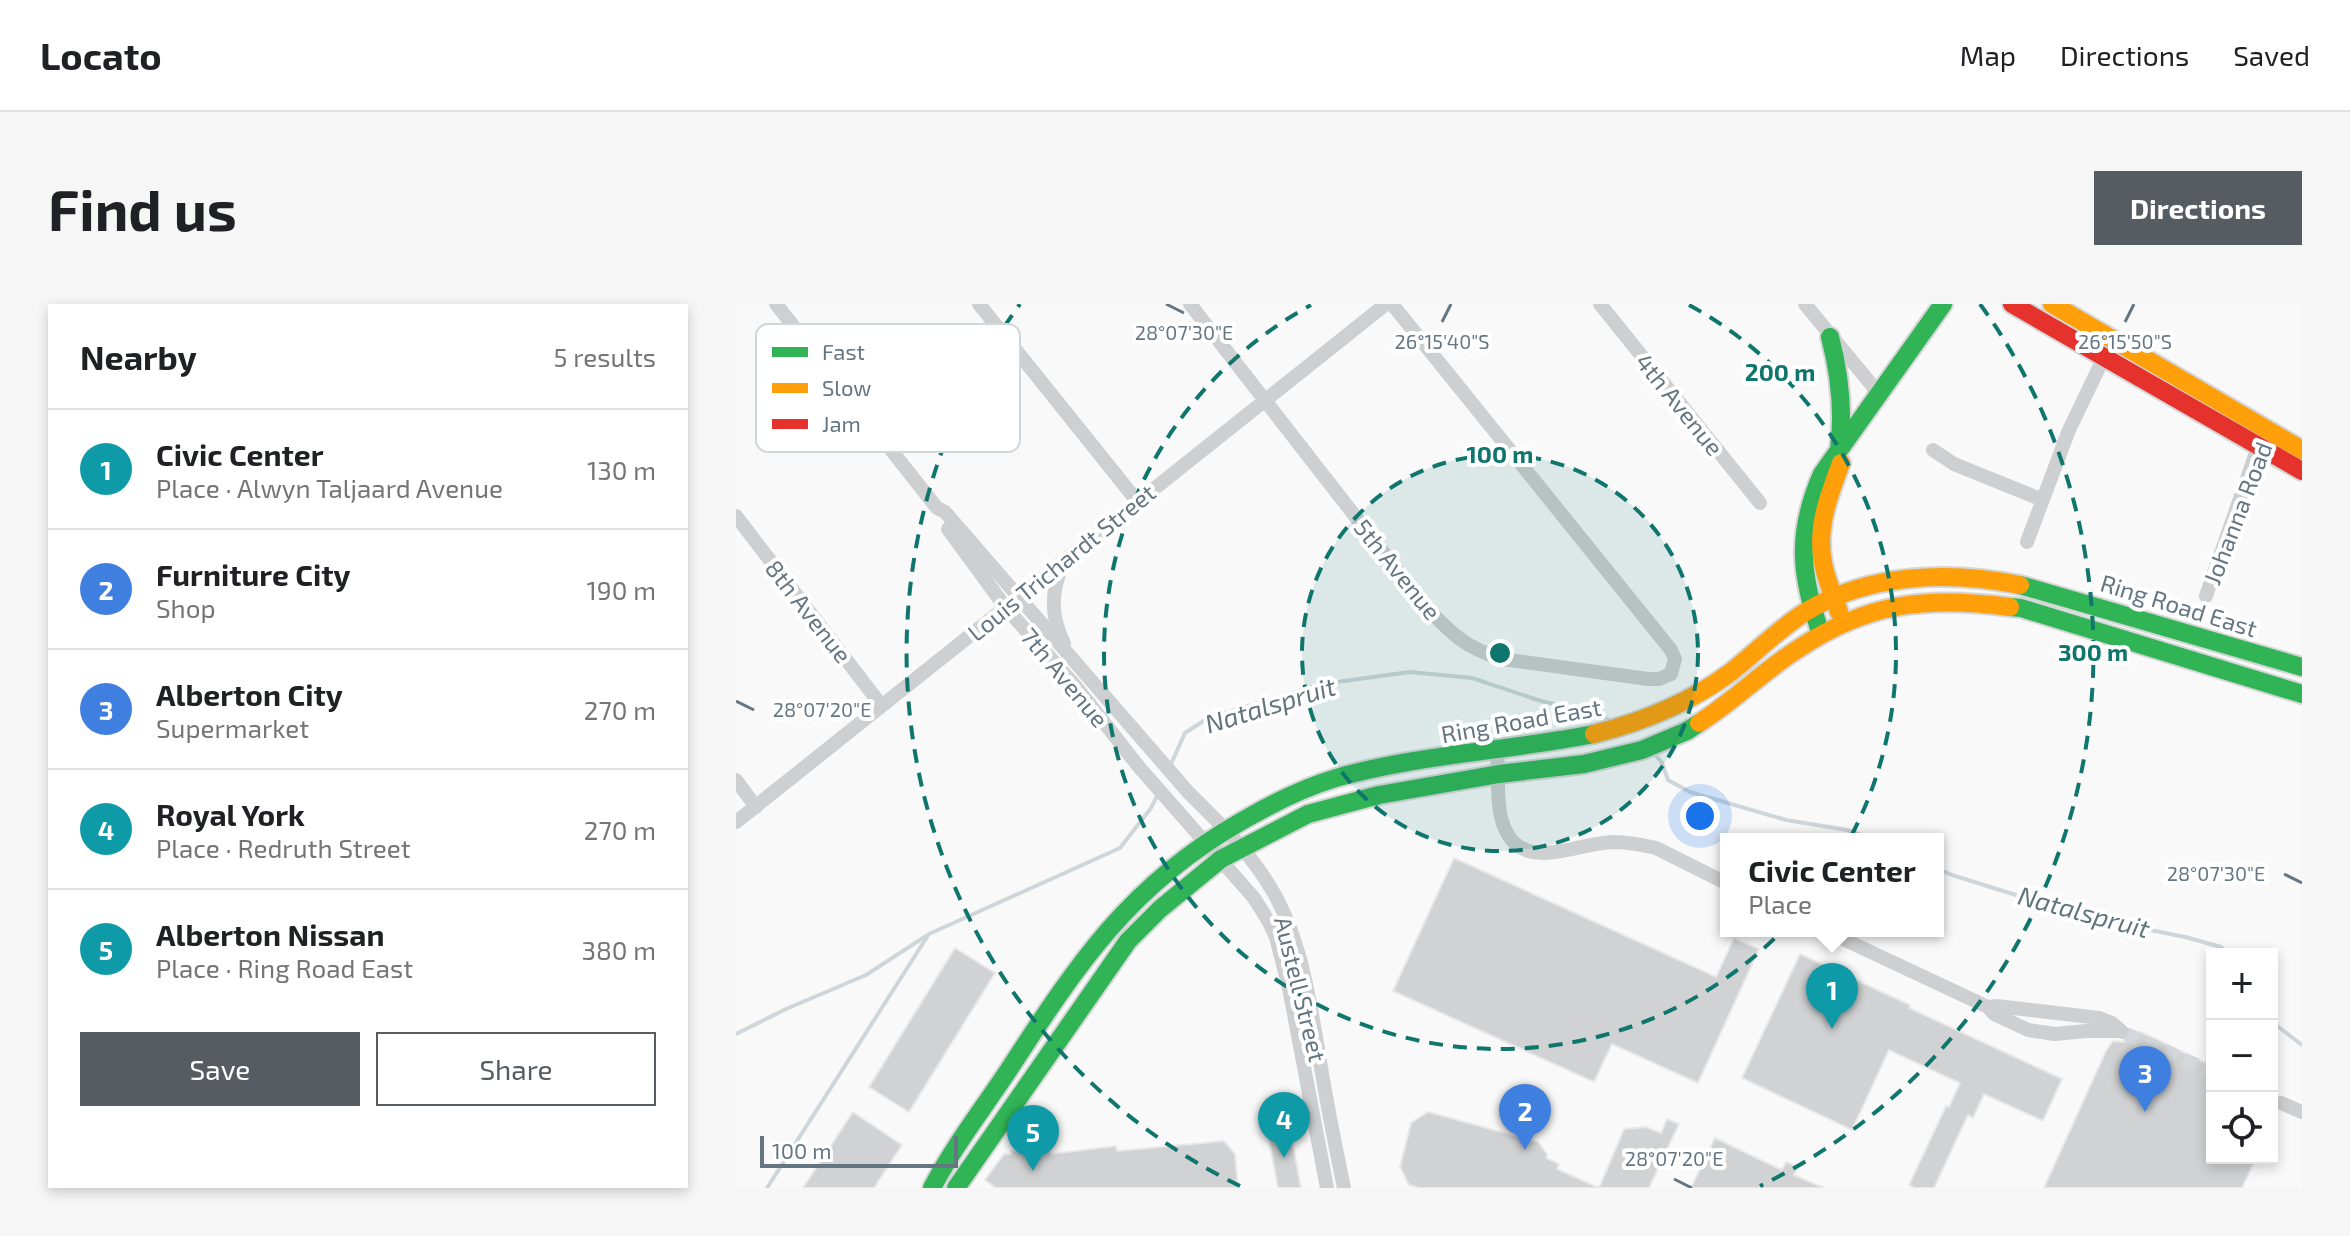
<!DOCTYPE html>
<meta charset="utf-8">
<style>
body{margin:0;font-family:"Exo 2",sans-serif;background:#f6f6f6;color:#202124}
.controls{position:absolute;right:24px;bottom:24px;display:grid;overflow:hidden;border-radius:0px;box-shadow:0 4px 12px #0003}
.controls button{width:72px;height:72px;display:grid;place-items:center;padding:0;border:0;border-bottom:2px solid #e0e0e0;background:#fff;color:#202124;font:40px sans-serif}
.scale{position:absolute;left:24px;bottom:20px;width:198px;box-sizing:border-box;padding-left:8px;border:4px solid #657683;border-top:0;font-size:22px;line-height:28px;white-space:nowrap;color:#657683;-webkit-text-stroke:6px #fff;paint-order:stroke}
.you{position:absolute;left:964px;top:512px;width:28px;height:28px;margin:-20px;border:6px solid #fff;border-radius:50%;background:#1a73e8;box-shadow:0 0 0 12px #1a73e833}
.badge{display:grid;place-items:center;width:52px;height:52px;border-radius:50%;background:#565c61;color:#fff;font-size:26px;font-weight:700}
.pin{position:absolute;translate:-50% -66px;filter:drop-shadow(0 2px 4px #0008)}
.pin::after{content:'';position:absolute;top:42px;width:28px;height:24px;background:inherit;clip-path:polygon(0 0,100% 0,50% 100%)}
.popup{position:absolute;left:984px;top:529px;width:224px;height:104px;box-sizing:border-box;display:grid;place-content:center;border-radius:0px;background:#fff;filter:drop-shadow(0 2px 6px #0005);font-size:26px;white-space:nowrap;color:#757577}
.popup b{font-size:30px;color:#202124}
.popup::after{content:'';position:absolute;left:50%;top:100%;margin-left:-16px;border:16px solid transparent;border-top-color:#fff}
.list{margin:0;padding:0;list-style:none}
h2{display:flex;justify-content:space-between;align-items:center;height:104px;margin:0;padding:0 32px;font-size:34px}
h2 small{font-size:26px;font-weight:400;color:#757577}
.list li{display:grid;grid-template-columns:52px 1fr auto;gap:24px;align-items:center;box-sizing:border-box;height:120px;padding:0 32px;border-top:2px solid #e0e0e0}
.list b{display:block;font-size:30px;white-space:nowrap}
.list p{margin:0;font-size:26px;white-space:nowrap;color:#757577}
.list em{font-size:26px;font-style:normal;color:#757577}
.actions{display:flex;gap:16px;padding:24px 32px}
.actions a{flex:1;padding:18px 0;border:2px solid #565c61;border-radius:0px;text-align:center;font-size:28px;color:#565c61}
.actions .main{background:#565c61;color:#fff}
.icon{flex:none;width:44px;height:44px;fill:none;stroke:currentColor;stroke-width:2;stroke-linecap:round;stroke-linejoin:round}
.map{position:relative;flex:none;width:1566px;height:884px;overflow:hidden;border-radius:0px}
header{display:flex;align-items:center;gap:48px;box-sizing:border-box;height:112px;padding:0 40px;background:#fff;border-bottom:2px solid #e0e0e0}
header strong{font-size:38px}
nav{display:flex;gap:44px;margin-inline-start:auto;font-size:28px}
.intro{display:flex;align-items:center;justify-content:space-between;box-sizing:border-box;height:192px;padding:0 48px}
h1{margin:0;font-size:56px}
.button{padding:20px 36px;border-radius:0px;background:#565c61;color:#fff;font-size:28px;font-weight:700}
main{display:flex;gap:48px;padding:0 48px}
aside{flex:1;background:#fff;border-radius:0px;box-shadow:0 4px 12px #0003}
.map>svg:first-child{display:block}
</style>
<header>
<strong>Locato</strong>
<nav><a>Map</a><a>Directions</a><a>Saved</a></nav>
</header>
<div class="intro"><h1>Find us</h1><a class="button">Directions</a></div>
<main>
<aside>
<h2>Nearby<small>5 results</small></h2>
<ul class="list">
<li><span class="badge" style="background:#0f9aa8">1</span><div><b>Civic Center</b><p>Place · Alwyn Taljaard Avenue</p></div><em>130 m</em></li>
<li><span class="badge" style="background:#3f7fe0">2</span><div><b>Furniture City</b><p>Shop</p></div><em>190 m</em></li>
<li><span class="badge" style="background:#3f7fe0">3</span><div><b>Alberton City</b><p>Supermarket</p></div><em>270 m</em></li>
<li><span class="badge" style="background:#0f9aa8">4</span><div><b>Royal York</b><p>Place · Redruth Street</p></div><em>270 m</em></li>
<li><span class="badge" style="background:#0f9aa8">5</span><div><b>Alberton Nissan</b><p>Place · Ring Road East</p></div><em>380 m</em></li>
</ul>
<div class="actions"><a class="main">Save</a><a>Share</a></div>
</aside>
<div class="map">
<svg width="1566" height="884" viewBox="0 0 1566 884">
<rect width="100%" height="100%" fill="#f9f9f9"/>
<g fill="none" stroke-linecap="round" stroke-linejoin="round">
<path stroke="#ced6d9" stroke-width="4" d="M918 449 926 459 932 476 954 488 1050 516 1111 526 1136 535
M435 460 449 429 472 414 586 380 674 368 736 374 805 397 863 410 873 416
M1202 565 1216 571 1350 613 1449 633 1485 643 1493 650
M1536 718 1566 741
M0 730 50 705 130 671 193 630 384 544 415 504 422 490
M31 884 191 633"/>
</g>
<path fill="#d0d2d3" stroke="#e8e8e8" stroke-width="2" d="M718 554 980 673 998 634 1023 645 962 779 876 740 858 778 657 687Z
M219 644 259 669 173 808 133 783Z
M1064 650 1174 701 1173 704 1326 775 1307 817 1248 790 1237 814 1232 811 1198 884H1179L1173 881 1210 802 1213 803 1224 779 1153 746 1116 826 1006 774Z
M1396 727 1407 729 1476 762V854H1520L1506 884H1308L1370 747 1377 737 1388 738 1393 735Z
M117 808 166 841 138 884H67Z
M692 808 802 838 811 850 810 854 823 860 821 865 863 884 888 825 910 823 925 829 931 815 943 820 913 884H684L673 881 664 863 675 819Z
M553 820 565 884H542L531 825Z
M979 834 1046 866 1050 858 1062 863 1058 871 1088 884H955Z
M488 837 499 850 502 884H260L249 876 268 850H275V847L314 843 315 850 380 842 381 847Z"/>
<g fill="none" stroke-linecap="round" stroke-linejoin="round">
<path stroke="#d4d8dc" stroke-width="14" stroke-dasharray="14 7" stroke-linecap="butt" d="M1390 730 1476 768"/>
<defs>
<path id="fast" d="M1094 33C1104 71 1108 107 1103 146
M1284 281 1566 363
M1274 303 1285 304 1566 390
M1085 330C1064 271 1060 229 1086 170L1207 0
M196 884C218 842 246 806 272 767 341 661 393 581 506 517 535 500 567 484 600 474 684 450 772 447 858 430
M220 884 392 637 424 605 485 555 572 510 643 491 763 470 848 460 906 446 951 427 963 419"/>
<path id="slow" d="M1316 0 1566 146
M1103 308C1098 292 1090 276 1087 259 1080 224 1093 191 1105 159
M963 419C998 397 1027 367 1062 345 1132 298 1192 292 1274 303
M858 430C906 418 955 398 995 368 1021 348 1043 324 1071 307 1134 269 1214 267 1284 281"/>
<path id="jam" d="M1276 0 1566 167"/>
</defs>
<use href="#fast" stroke="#d5d6d7" stroke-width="22"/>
<use href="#slow" stroke="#d5d6d7" stroke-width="22"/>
<use href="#jam" stroke="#d5d6d7" stroke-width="22"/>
<path stroke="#cecfd0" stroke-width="14" d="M40 0 201 204 209 208 452 488C483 519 514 548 536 586 569 641 577 719 588 781 594 816 601 850 608 884
M243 0 401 197
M454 0 689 302C716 330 728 343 766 355L912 375H923L935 370 939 355 935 346 656 0
M864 0 1024 199
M1069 0 1144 91
M1197 146 1218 160 1307 196
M0 212 145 401
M212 225 270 304 341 384 403 463 518 594 533 618 540 633 553 684 591 884
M1291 238 1333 126 1371 47
M327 260C315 287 314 311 328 339
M1470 292 1522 143 1527 135
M761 445C763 467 760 492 765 513 780 574 837 539 877 538 891 538 907 541 920 544L990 579
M0 476 20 503
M0 518 650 0
M1090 627 1252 703 1258 710 1292 726 1319 730 1350 727H1384
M1252 703 1261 702 1363 714 1376 719 1386 728
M1545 799 1566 808"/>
<use href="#fast" stroke="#30b455" stroke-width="18"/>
<use href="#slow" stroke="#ff9f0a" stroke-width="18"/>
<use href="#jam" stroke="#e5322d" stroke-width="18"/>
</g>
<path fill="none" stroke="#657683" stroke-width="3" d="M430 0 448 9M706 18 715 0M1389 18 1398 0M0 397 18 406M1548 570 1566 579M938 875 956 884"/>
<circle cx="764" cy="349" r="198" fill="#0f766e" fill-opacity=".12"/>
<g fill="none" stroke="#0f766e" stroke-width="4" stroke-dasharray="14 10">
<circle cx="764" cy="349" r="198"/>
<path d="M953 1A396 396 0 1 1 575 1"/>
<path d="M504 882A593 593 0 0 1 284 0M1244 0A593 593 0 0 1 1024 882"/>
</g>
<g text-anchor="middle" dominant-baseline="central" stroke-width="8" stroke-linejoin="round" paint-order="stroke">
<g font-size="24" fill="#657683" stroke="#fff">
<text transform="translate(944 100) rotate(51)">4th Avenue</text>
<text transform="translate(1501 209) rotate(-69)">Johanna Road</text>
<text transform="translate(325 258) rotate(-39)">Louis Trichardt Street</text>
<text transform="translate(662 265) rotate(51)">5th Avenue</text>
<text transform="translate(1443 301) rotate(17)">Ring Road East</text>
<text transform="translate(73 307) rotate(52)">8th Avenue</text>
<text transform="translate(329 373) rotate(50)">7th Avenue</text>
<text transform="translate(785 416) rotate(-10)">Ring Road East</text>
<text transform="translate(565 685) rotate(76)">Austell Street</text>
</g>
<g font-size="26" font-style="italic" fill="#60757c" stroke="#fff">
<text transform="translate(534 400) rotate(-17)">Natalspruit</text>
<text transform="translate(1348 607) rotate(15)">Natalspruit</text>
</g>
</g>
<rect x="20" y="20" width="264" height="128" rx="12" fill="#fff" stroke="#d1d6da" stroke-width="2"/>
<rect x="36" y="43" width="36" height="10" fill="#30b455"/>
<rect x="36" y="79" width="36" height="10" fill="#ff9f0a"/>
<rect x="36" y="115" width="36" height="10" fill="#e5322d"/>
<g font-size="22" fill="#657683">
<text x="86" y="56">Fast</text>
<text x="86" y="92">Slow</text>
<text x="86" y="128">Jam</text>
</g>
<g font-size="20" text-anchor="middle" fill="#657683" stroke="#fff" stroke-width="8" stroke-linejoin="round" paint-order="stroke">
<text x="448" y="36">28°07'30"E</text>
<text x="706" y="45">26°15'40"S</text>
<text x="1389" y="45">26°15'50"S</text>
<text x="86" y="413">28°07'20"E</text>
<text x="1480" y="577">28°07'30"E</text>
<text x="938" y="862">28°07'20"E</text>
</g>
<circle cx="764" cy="349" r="12" fill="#0f766e" stroke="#fff" stroke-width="4"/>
<g font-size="24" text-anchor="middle" font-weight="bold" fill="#0f766e" stroke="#fff" stroke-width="8" stroke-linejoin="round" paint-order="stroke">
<text x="1044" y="77">200 m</text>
<text x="764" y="159">100 m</text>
<text x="1357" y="357">300 m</text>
</g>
</svg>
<div class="controls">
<button>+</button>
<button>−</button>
<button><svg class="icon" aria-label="locate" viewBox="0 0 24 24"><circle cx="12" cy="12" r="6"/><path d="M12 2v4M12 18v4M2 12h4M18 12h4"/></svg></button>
</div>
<div class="scale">100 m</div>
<div class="you"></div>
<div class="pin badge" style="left:1096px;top:725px;background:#0f9aa8">1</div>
<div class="popup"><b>Civic Center</b>Place</div>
<div class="pin badge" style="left:789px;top:846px;background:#3f7fe0">2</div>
<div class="pin badge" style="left:1409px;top:808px;background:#3f7fe0">3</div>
<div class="pin badge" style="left:548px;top:854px;background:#0f9aa8">4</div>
<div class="pin badge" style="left:297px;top:867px;background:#0f9aa8">5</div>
</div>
</main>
